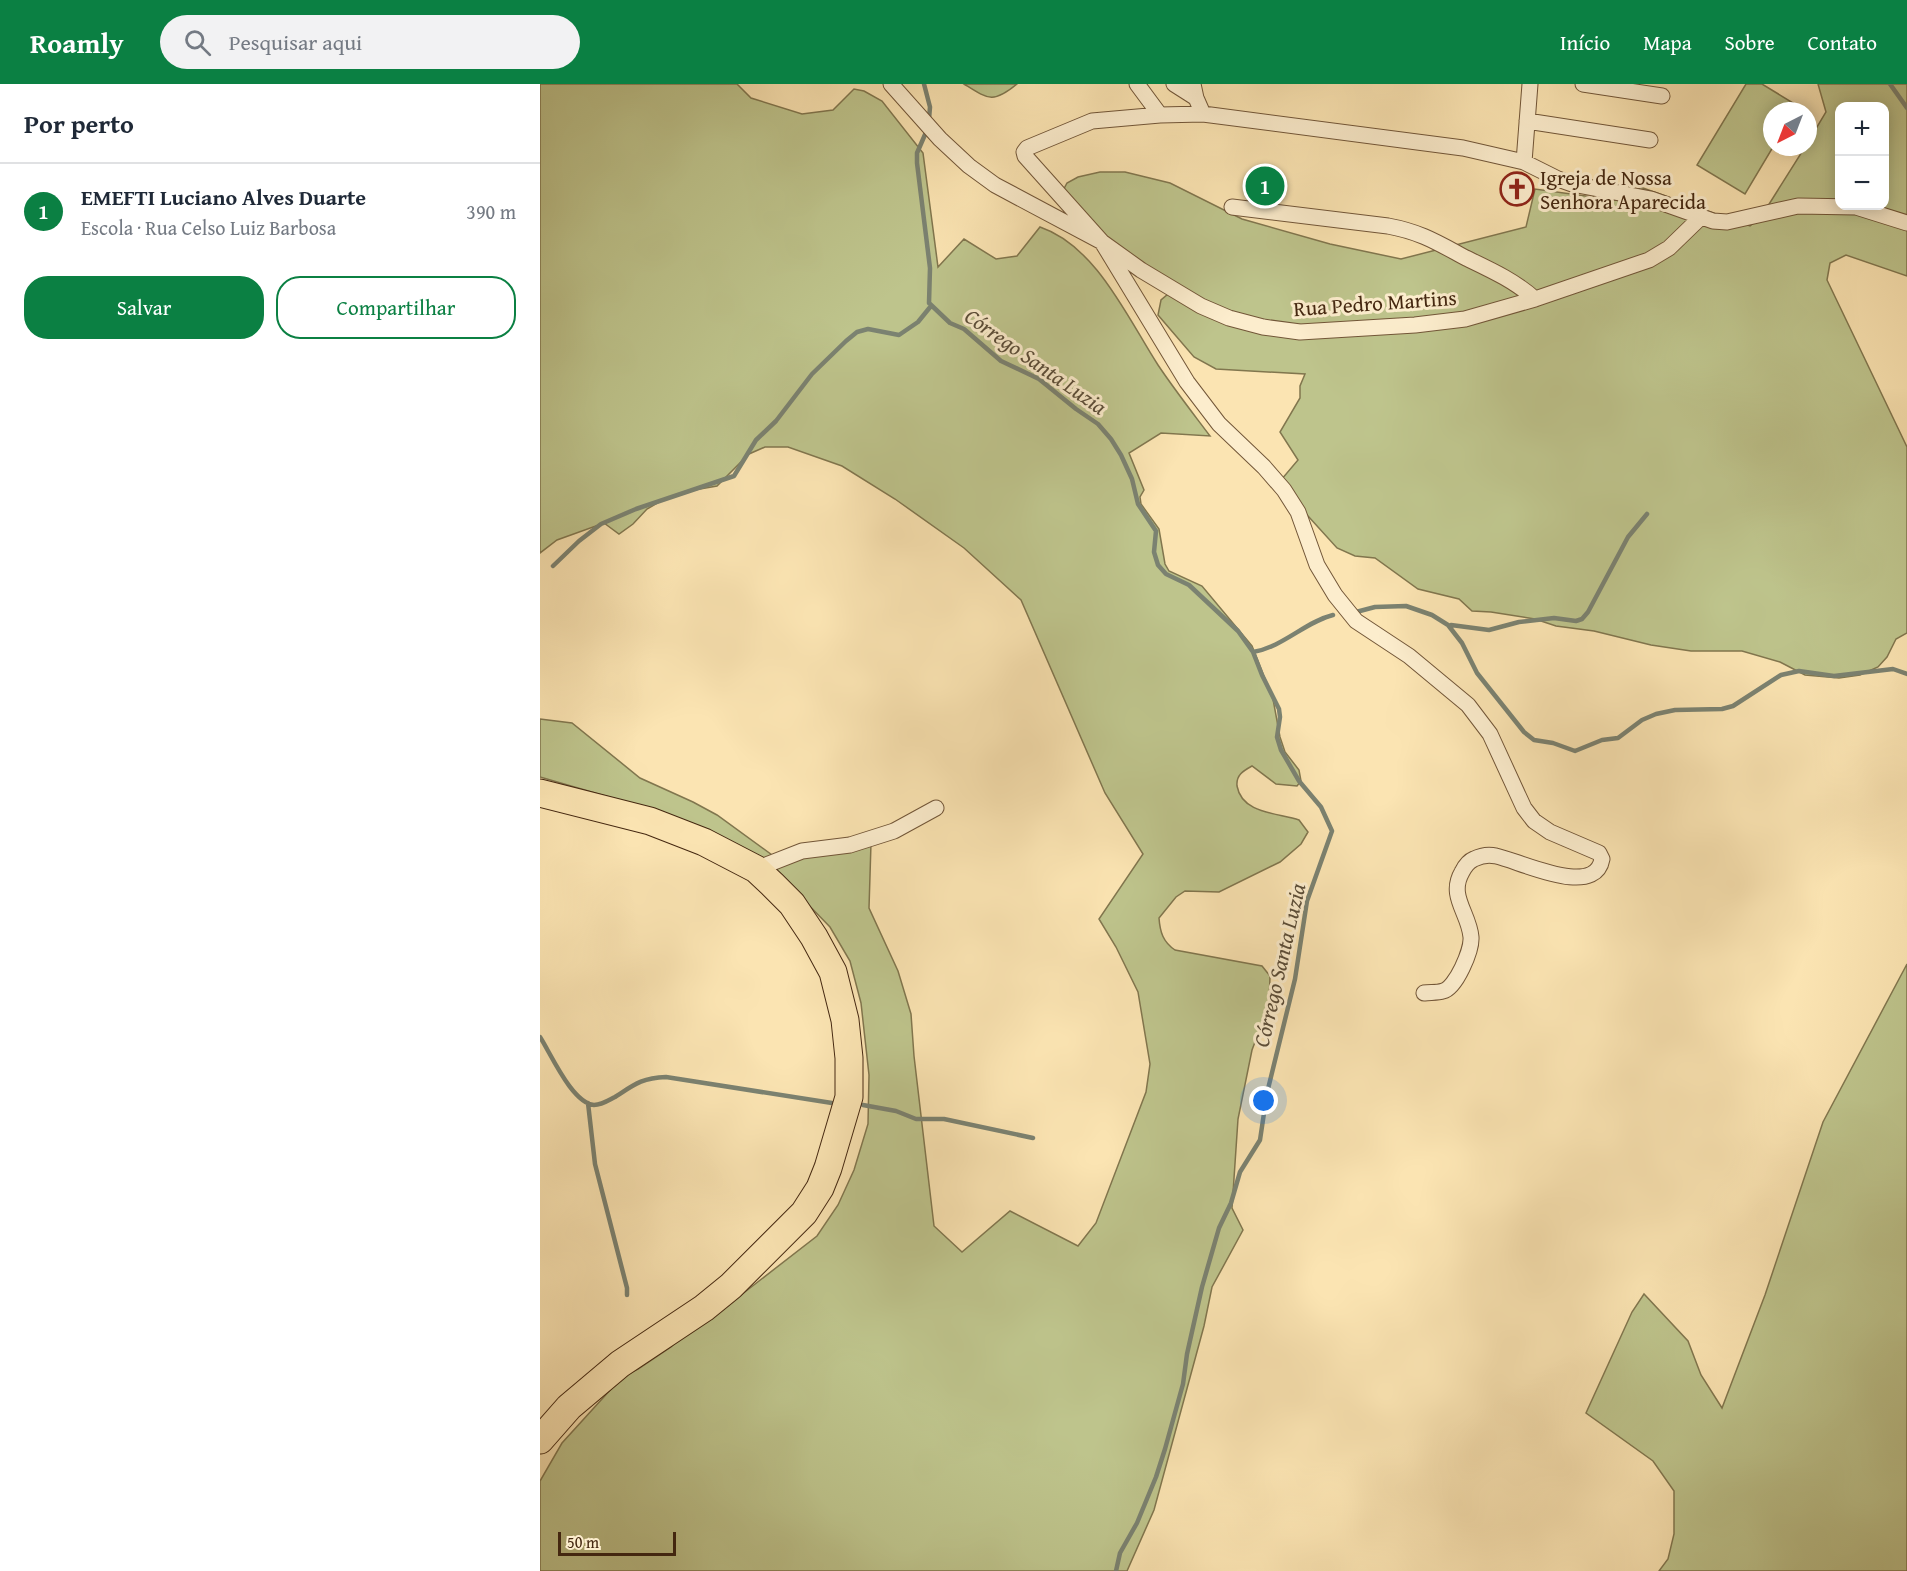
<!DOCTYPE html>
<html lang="pt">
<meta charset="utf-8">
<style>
body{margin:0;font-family:"Gentium Book Plus",serif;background:#f2f2f3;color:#1f2937}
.controls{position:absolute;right:18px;top:18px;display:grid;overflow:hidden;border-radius:12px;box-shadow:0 3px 15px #0003}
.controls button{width:54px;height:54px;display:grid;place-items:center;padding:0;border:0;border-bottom:2px solid #e0e1e3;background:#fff;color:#1f2937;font:30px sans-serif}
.compass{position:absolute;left:1223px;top:18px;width:54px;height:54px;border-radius:50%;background:#fff;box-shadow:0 3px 15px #0003;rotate:222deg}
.scale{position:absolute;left:18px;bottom:15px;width:118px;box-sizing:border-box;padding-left:6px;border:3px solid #442710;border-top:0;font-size:16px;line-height:21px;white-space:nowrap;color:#442710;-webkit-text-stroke:4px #fcedcd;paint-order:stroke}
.you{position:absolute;left:724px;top:1017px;width:21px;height:21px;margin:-15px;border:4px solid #fff;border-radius:50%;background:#1a73e8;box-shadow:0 0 0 9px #1a73e833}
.badge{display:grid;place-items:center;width:39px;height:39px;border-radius:50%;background:#0b8043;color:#fff;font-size:20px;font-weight:700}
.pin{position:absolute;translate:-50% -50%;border:3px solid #fff;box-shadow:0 2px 6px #0006}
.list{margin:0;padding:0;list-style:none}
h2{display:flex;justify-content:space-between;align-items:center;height:78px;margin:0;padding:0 24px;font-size:26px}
h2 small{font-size:20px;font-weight:400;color:#747a83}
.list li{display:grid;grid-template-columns:39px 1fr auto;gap:18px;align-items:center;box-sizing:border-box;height:96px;padding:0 24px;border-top:2px solid #e0e1e3}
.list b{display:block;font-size:22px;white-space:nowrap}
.list p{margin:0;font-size:20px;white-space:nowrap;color:#747a83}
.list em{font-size:20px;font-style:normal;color:#747a83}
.actions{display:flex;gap:12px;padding:18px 24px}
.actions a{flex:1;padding:14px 0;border:2px solid #0b8043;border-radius:24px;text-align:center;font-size:21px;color:#0b8043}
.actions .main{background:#0b8043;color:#fff}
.icon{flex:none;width:33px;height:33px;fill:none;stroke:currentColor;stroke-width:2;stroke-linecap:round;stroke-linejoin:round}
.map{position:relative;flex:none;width:1367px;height:1487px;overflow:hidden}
header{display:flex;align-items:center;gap:36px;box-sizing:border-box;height:84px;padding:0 30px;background:#0b8043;color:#fff}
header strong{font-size:28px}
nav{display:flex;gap:33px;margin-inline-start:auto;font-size:21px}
.search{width:420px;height:54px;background:#f2f2f3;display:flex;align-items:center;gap:15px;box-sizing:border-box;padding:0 21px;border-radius:33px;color:#747a83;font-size:22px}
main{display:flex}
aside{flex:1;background:#fff}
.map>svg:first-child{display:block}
</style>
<header>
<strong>Roamly</strong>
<div class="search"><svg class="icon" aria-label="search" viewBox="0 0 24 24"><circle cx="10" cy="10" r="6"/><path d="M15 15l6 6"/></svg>Pesquisar aqui</div>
<nav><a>Início</a><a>Mapa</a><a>Sobre</a><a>Contato</a></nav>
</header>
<main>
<aside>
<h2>Por perto<small></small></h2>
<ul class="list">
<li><span class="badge">1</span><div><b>EMEFTI Luciano Alves Duarte</b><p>Escola · Rua Celso Luiz Barbosa</p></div><em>390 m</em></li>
</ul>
<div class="actions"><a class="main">Salvar</a><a>Compartilhar</a></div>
</aside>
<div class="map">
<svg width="1367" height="1487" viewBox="0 0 1367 1487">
<rect width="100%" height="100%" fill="#fbe4b2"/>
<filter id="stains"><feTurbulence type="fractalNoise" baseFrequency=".00333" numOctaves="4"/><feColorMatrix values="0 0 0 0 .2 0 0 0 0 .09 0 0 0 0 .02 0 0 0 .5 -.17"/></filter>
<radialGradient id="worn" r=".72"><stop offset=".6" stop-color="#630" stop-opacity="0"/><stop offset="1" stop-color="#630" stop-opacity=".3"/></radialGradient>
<path fill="#bec48c" stroke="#81764e" stroke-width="1.5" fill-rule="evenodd" d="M0 0H197L211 14 262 30 293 26 314 5 324 7 342 17 383 69 398 183 424 155 456 175 477 172 500 143C556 162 587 233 618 281 634 305 652 328 670 352L621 349 589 369 604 406 600 413 601 420 619 445 625 480 629 487 662 502 712 562 733 615 740 653 745 668 759 686 761 697 757 702 736 700 712 682C703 687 696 691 697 702 702 730 738 729 759 736L768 748 761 760 740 778 679 808 645 807 636 813 619 834C620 848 623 858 635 866L722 882 730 892 729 921 712 966 698 1035 692 1124 703 1146 672 1203 664 1242 614 1426 587 1487H0V1397L22 1359 82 1293 98 1285 131 1263 148 1245 201 1211 277 1152 298 1121 314 1086 328 1040 329 991 321 919 310 877 290 843 258 810 124 729 0 693V635L32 639 100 694 153 718 177 731 239 776 331 759 329 824 358 887 371 930 374 972 394 1142 422 1168 470 1127 538 1162 556 1139 606 1008 610 980 598 908 576 863 559 835 603 770 565 709 481 516 424 464 355 415 302 382 248 363H225L209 370 177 402 154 406 124 415 107 425 93 440 79 450 64 439 17 456 0 469Z
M424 0H477C453 20 448 15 424 0Z
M1206 0H1222L1258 22 1255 27H1232L1233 63 1205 110 1157 81Z
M1278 0H1367V192L1306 171 1290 179 1287 196 1367 363V549L1356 555 1347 573 1338 583 1320 591 1299 594 1265 591 1240 578 1202 567H1151L1111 561 1054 547 1016 542 995 535 951 528 932 527 919 515 878 505 835 474 815 472 797 464 768 432 749 410 741 396 758 376 740 348 760 314V302L765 290 676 285 654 273 618 231 621 216 628 210 520 112 527 99 538 93 560 88H585L630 99 702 135 790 160 861 175 986 143 995 105 1082 117 1095 114 1100 103 1210 142 1221 133 1265 63H1268V58L1286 28ZM1300 22H1344V122H1300Z
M1367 880V1487H1119L1128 1475 1134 1450V1407L1113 1377 1046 1329 1092 1228 1104 1210 1148 1257 1161 1291 1182 1324 1225 1211 1283 1038Z"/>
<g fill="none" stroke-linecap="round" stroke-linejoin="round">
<path stroke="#7b8271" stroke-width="4.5" d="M384 0 390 23 389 35
M1350 0 1367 24
M387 46 377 69V79L390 184 389 219 410 239 424 245 461 277 499 295 536 325 558 340 571 355 581 371 592 395 598 420 616 447 614 468 618 481 626 490 649 501 698 547 713 568 722 591 739 625 740 633 737 653 741 666 759 697 781 723 792 747 767 817 755 895 727 1009 720 1056 700 1088 691 1119 679 1144 662 1203 647 1270 643 1300 625 1365 616 1393 597 1439 580 1469 576 1487
M13 482 39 457 61 440 96 425 194 392 216 356 236 337 272 290 306 257 317 248 328 245 359 251 378 238 391 222
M816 528 835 523 866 522 892 531 908 541 922 559 937 589 984 648 994 656 1013 659 1035 667 1062 656 1078 654 1102 636 1116 630 1135 626 1182 625 1193 622 1241 591 1259 587 1294 592 1353 585 1367 590
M911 541 949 546 979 538 1014 534 1036 537 1042 535 1048 528 1088 453 1107 430
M713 568C743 563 765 538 793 531
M0 953C11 970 32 1019 54 1021 62 1021 69 1016 75 1013 95 1000 102 994 126 993L292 1019
M48 1019 55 1080 87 1204V1211
M323 1021 356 1027 376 1035H404L493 1054"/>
<defs>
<path id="street" d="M351 0 400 55 429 82 455 101 562 158 601 186 661 222 689 234 723 243 760 248 875 241 925 235 995 215 1109 176 1129 164 1160 134
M597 0 620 31
M634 0 656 14
M653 0 656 14 663 30
M1043 0 1122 12
M987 37 1110 56
M984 78 990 0
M692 123 848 142C881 148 898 159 926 174 951 186 975 197 995 215
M216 785 262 767 310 761 354 747 396 724
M884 909C890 908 897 909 903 907 916 904 932 866 931 853 929 829 908 812 922 788 925 782 929 777 934 775 942 771 948 770 956 772 980 777 1055 815 1062 775L1059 769 1010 748 994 737 984 724 950 650 928 621 869 572 816 537 795 511 777 481 758 428 744 406 724 383 679 340 647 298 562 158 485 72 484 68 487 64 552 37 620 31 663 30 923 64 984 78 1018 95 1032 100 1111 115 1173 137 1187 138 1258 122 1316 123 1367 139"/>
<path id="highway" d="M0 709 110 737 164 758 216 785 232 800 252 820 274 853 293 888 305 936 309 974V1013L288 1084 280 1104 264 1129 191 1202 164 1224 80 1280 29 1323 0 1356"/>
</defs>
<use href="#street" stroke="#725638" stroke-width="17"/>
<use href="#highway" stroke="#442710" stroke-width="29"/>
<use href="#street" stroke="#fcedcd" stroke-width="15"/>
<use href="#highway" stroke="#fbe4b2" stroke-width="27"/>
</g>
<defs>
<symbol id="church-ring" viewBox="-11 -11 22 22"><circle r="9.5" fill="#fcedcd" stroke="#8f2418" stroke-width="1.5"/><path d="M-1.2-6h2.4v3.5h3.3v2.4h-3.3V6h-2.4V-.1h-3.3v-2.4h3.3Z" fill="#8f2418"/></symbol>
</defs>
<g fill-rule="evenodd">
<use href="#church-ring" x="958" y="86" width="38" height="38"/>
</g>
<g text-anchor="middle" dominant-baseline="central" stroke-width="6" stroke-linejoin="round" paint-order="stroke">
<g font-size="21" fill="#442710" stroke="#fcedcd" text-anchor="start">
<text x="1000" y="93">Igreja de Nossa<tspan x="1000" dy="24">Senhora Aparecida</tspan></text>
</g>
<g font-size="21" fill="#442710" stroke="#fcedcd">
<text transform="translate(835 219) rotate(-4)">Rua Pedro Martins</text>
</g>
<g font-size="22" font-style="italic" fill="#5b4d38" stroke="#fcedcd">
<text transform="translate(496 277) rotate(35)">Córrego Santa Luzia</text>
<text transform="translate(739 881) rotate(-77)">Córrego Santa Luzia</text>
</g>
</g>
<rect width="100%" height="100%" filter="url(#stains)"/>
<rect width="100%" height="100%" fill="url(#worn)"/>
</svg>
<div class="controls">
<button>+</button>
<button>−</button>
</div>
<svg class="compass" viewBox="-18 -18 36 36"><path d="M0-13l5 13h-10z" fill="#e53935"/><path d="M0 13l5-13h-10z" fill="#747a83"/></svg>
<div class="scale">50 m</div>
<div class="you"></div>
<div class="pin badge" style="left:725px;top:102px">1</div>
</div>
</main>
